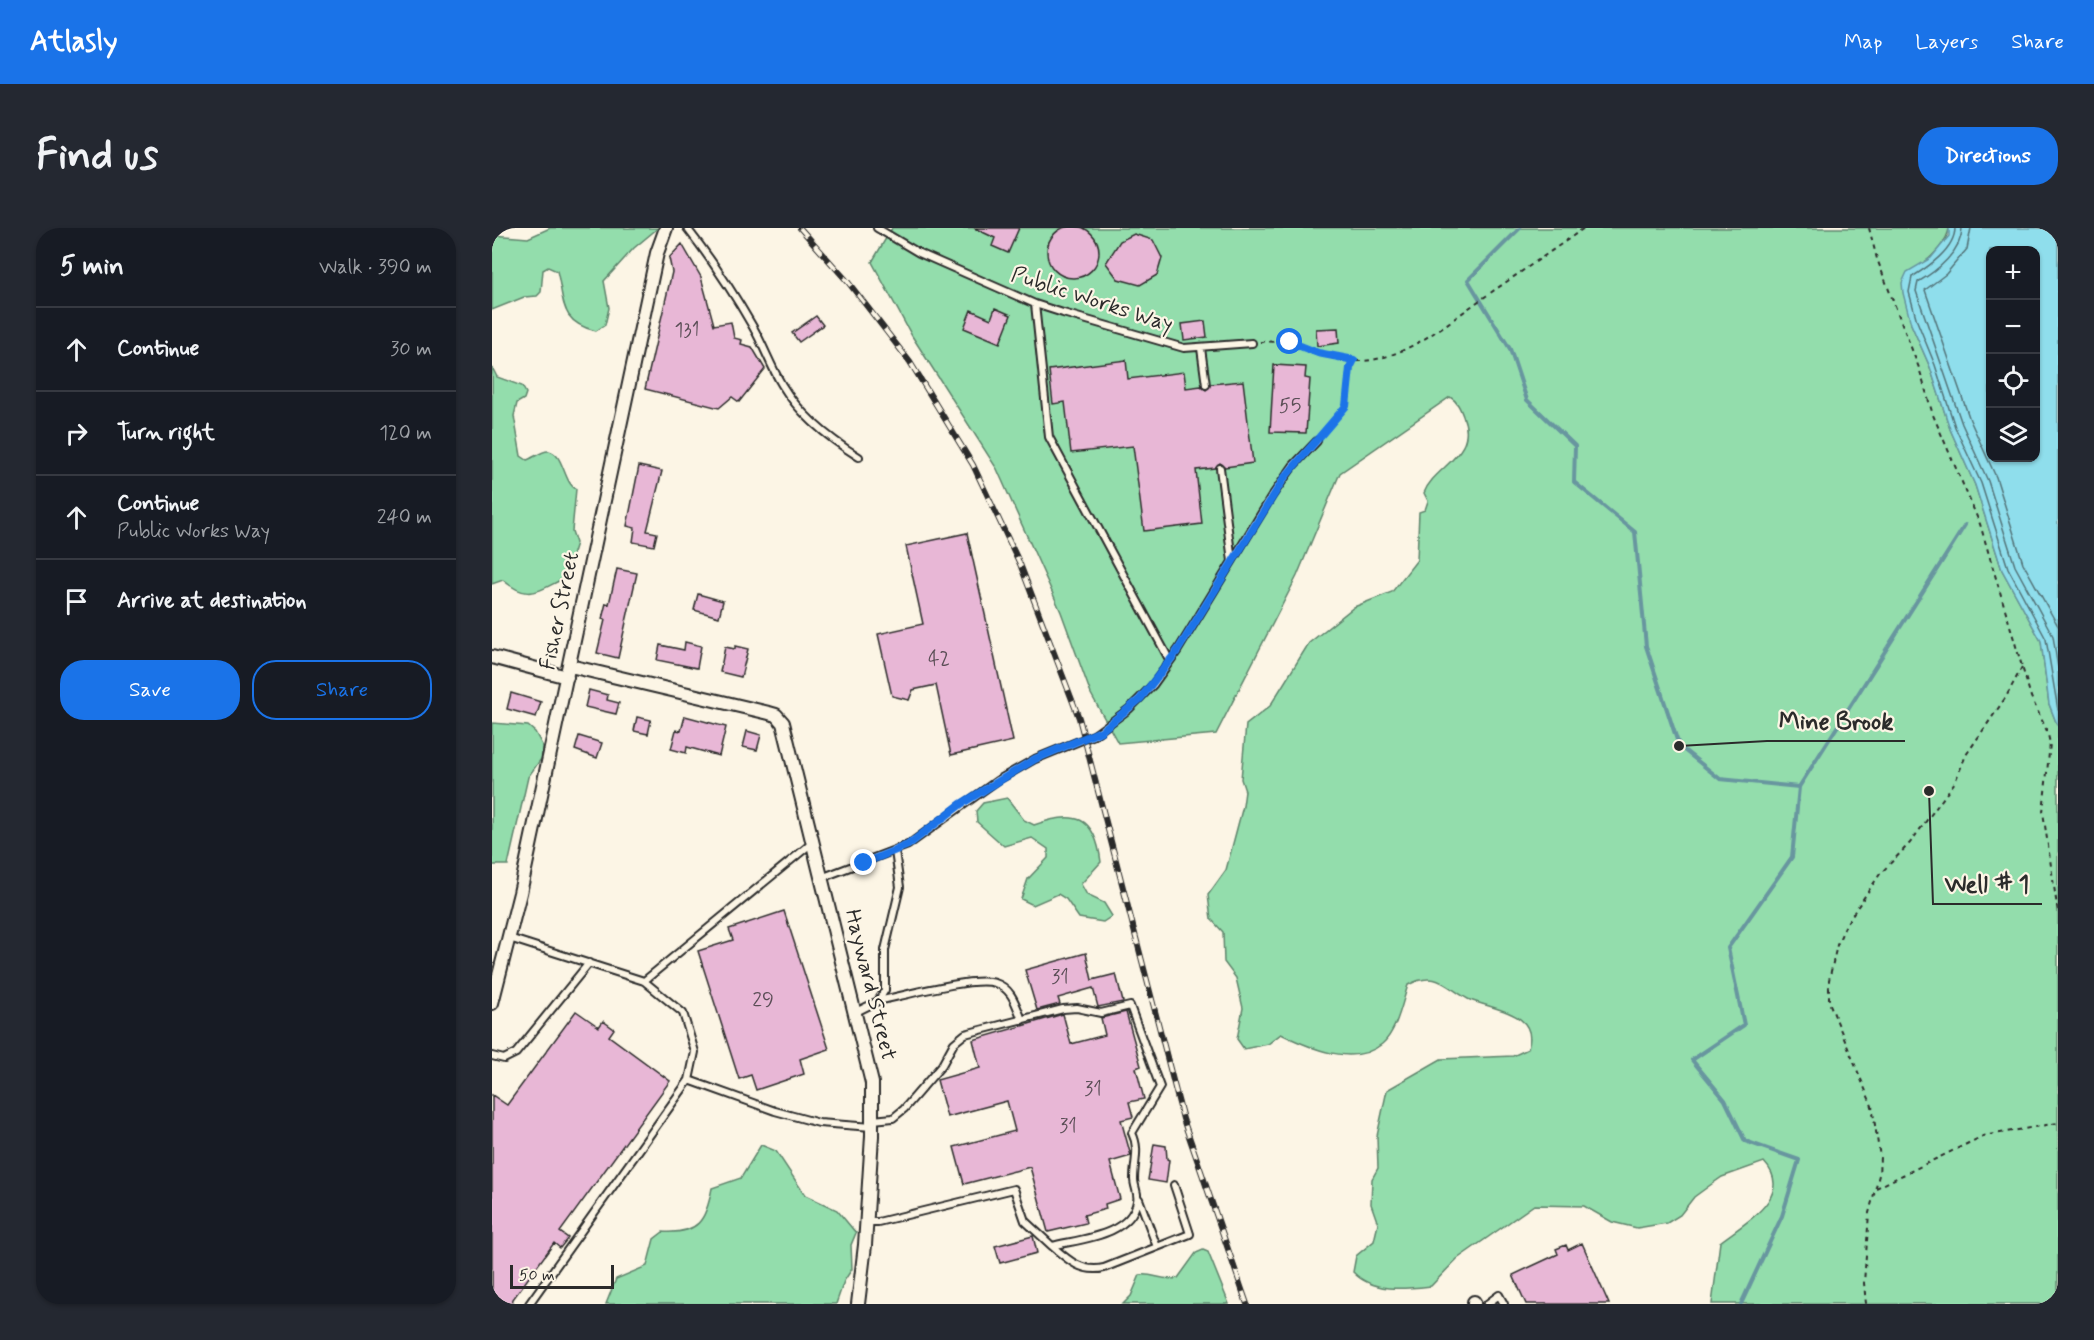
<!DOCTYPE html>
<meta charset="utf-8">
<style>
body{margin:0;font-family:Mynerve,sans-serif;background:#242831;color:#f1f3f6}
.controls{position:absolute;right:18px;top:18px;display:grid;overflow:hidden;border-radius:12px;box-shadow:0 2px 4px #0004}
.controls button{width:54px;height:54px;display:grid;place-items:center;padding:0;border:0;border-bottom:2px solid #363941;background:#171b24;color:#f1f3f6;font:30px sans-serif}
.scale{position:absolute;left:18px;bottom:15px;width:104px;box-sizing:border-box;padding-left:6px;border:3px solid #2b2b2b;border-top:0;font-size:16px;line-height:21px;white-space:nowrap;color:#2b2b2b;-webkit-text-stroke:4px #fcf5e5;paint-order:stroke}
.stop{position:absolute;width:18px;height:18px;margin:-14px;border:4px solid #1a73e8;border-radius:50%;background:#fff}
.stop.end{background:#1a73e8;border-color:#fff;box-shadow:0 2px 6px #0008}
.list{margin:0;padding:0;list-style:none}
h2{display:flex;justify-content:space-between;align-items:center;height:78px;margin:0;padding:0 24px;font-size:26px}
h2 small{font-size:20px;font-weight:400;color:#9ea1a6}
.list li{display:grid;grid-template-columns:39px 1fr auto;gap:18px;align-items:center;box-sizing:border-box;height:84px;padding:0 24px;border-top:2px solid #363941}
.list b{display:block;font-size:22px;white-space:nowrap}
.list p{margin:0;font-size:20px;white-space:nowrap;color:#9ea1a6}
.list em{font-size:20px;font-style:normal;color:#9ea1a6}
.actions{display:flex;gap:12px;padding:18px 24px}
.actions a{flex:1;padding:14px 0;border:2px solid #1a73e8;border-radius:24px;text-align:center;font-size:21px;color:#1a73e8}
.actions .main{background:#1a73e8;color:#fff}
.icon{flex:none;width:33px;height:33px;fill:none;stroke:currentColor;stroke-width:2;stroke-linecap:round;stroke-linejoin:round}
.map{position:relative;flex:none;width:1566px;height:1076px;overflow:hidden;border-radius:24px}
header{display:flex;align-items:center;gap:36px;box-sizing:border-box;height:84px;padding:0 30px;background:#1a73e8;color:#fff}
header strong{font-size:28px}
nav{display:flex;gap:33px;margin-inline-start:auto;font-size:21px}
.intro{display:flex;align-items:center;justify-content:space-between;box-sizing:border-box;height:144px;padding:0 36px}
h1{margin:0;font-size:42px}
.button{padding:15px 27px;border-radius:24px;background:#1a73e8;color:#fff;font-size:21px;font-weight:700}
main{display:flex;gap:36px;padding:0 36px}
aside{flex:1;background:#171b24;border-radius:24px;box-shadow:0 2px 4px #0004}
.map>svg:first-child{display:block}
</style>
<header>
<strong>Atlasly</strong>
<nav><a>Map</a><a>Layers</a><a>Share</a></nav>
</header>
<div class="intro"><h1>Find us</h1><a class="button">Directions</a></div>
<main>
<aside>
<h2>5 min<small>Walk · 390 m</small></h2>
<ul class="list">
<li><svg class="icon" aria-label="ahead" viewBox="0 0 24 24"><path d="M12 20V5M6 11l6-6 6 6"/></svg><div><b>Continue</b></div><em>30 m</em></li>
<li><svg class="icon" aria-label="right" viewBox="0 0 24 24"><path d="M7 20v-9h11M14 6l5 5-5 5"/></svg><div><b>Turn right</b></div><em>120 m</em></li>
<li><svg class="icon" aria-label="ahead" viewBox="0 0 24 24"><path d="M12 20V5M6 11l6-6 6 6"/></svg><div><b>Continue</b><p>Public Works Way</p></div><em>240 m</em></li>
<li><svg class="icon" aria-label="arrive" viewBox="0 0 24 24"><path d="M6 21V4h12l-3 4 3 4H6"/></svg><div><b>Arrive at destination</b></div></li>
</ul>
<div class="actions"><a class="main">Save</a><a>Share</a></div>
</aside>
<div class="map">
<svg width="1566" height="1076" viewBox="0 0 1566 1076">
<rect width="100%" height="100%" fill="#fcf5e5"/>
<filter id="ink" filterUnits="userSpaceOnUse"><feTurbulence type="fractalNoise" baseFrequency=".0167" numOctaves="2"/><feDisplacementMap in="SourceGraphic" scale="12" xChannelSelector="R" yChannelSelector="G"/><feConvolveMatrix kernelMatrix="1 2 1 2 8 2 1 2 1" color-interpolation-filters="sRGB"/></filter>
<g filter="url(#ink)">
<path fill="#93ddac" stroke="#5f846c" stroke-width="1.5" d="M58 0H166L142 20 112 53 117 80 113 97 104 103C67 94 73 74 65 43L56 39 51 42 49 64 45 68 32 69 0 82V7L36 10Z
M400 0H1457C1456 13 1440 29 1429 37L1419 96 1438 139 1458 201 1483 257 1510 342 1549 413 1557 476 1566 499V1076H1220L1228 1014C1252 995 1304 968 1272 934L1230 949 1217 958 1202 969 1188 987 1175 995 1145 1000 1120 994 1092 978 1042 977 965 1031 939 1058C912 1061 881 1065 861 1044L864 1028 882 1013 886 996 879 976 880 951 886 940 885 908 895 862 949 831 1021 828 1036 821C1048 783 1000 782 976 771 955 760 944 741 916 757 910 775 905 803 890 816 861 840 816 819 789 806L776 816 752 821 745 811 751 780 744 750 732 734 731 704 719 691 716 667 734 642 751 578 753 563 749 551 754 497 778 478 817 415 862 379 900 364 925 332 927 284 933 282 936 273 932 265C942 238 987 227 971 188 968 180 965 173 958 169L848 245 805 348 724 506 626 515 599 466 569 384 505 241 420 108 380 34Z
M0 139 5 149 30 158 34 165 32 171 25 175 22 188 29 228 35 232C41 230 51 222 57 223 72 226 71 254 84 261L80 303 84 315 73 350C45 363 37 374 11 352L0 356Z
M0 495 36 498 43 504 51 519 49 531 36 549 16 637H0Z
M515 570 532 592 542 597C583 582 603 587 609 634L589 656 595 667 612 675 620 688 611 694 587 690 574 671 566 666 541 677 529 671 536 651 556 630V621L540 610 512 618 485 594 484 583 491 575Z
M269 917 284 923 313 967 345 982 364 1005 359 1017 360 1041 352 1053 344 1076H114L124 1051 155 1038 162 1011 171 1004C206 1006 214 993 220 960L249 950Z
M711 1022 716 1024 737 1076H631L639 1068 648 1047C662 1045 670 1054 686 1050L704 1025Z"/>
<path fill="#8fdeec" stroke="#67969f" stroke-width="1.5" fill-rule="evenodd" d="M1457 0H1566V499L1557 476 1549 413 1510 342 1483 257 1458 201 1438 139 1419 96 1411 65 1410 55 1415 44 1439 30 1457 8ZM1498 22H1544V230H1498Z"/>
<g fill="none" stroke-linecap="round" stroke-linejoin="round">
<path stroke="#537378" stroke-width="1.5" d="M1463 0C1463 21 1436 39 1420 49L1417 64 1425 93 1443 137 1463 199 1489 255 1516 340 1554 411 1566 482
M1470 0C1470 23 1445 43 1426 54L1424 63 1470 196 1496 253 1523 338 1561 408 1566 441
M1479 0 1475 21 1454 46 1433 62 1478 192 1504 249 1531 335 1566 398"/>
<path stroke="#67969f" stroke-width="4" d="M1028 0 976 52 1018 121 1035 172 1083 218 1082 254 1143 304 1154 418 1187 518 1228 551 1307 559 1300 629 1236 720 1252 797 1200 832 1233 872 1253 913 1307 932 1290 988 1249 1076
M1307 559 1473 297"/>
</g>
<path fill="#e8b7d6" stroke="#2b2b2b" stroke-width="1.5" d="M555 24a26 26 0 1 1 52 0a26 26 0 1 1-52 0Z
M482 0H527L516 25 500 18 503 10Z
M642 6 661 12 670 30 665 47 648 57 626 51 614 35 628 13Z
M190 16 209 49 222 97 239 94 242 110 250 112 249 116 260 119 273 141 247 174 240 169 227 180 153 161 180 44 177 30Z
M503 80 519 87 508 115 472 100 479 82 499 91Z
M324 88 331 97 307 114 300 105Z
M713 93 715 109 692 112 690 96Z
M846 100 847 115 825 118 824 101Z
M634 132 636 151 692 144 694 160 709 158 714 162 719 156 751 153 761 235 733 239 728 235 723 240 704 242 710 296 652 303 641 218 579 225 573 174 561 176 557 142Z
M782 137 814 139 813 150 818 151 814 205 778 204Z
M147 238 170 243 155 303 165 305 162 318 141 314 143 300 135 298Z
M475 305 521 513 459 527 444 457 421 462 417 472 400 468 386 406 431 396 414 318Z
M125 341 145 345 126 430 105 425 113 392 110 391 114 375 117 376Z
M206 366 231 373 227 389 202 382Z
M193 414 209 418 205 440 165 432 168 417 192 422Z
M243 418 256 421 249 449 228 444 233 419 243 421Z
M97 462 116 467 115 472 127 475 124 486 93 479Z
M19 465 49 474 44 489 15 481Z
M193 488 234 499 227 528 195 519 194 525 179 521 184 502 189 503Z
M145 489 159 492 156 506 142 503Z
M255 503 269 507 265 522 251 519Z
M87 508 110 515 105 530 83 522Z
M292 683 337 821 308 831 312 846 264 862 259 847 247 851 206 723 241 712 237 701Z
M594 725 600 752 624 746 631 774 606 779 601 760 566 770 568 776 545 782 533 742Z
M84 783 107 799 111 793 122 801 117 808 178 853 68 1004 76 1010 68 1020 62 1015 21 1071 20 1076H0V867L15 877Z
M634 784 649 838 644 840 652 871 637 874 641 889 629 892 639 928 618 934 628 971 613 976 614 981 592 987 594 995 556 1004 538 939 472 956 462 919 523 903 515 873 455 889 445 852 488 840 481 812 571 786 579 816 613 807 609 790Z
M662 916 674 918 675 931 677 932 674 955 656 952Z
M541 1008 545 1025 508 1035 503 1018Z
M1090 1015 1117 1076H1034L1021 1047 1066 1026 1064 1021 1074 1017 1076 1022Z"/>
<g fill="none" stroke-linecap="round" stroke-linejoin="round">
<defs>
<path id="lane" d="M195 0C220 32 241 64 261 99 272 118 279 139 290 157 308 187 338 211 367 229
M385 0 427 25 543 76 571 85 692 120 760 115
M543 76 557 209 678 433
M709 120 714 157
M728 240 740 333
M329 650 416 617 506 552 543 531 602 507 637 481 661 457 686 422 780 268 801 238 825 213
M17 710 152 753 191 785 203 824 197 852
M152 753 320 615
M386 773C410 768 482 748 503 755 520 760 524 777 530 792
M364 784 386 773 393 762V722L408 659 403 623
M0 828 12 831 24 825 97 735
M647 971 665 1019
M375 994H386L522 961 533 993 560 1018C587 1011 639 1008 645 973 647 966 642 959 642 951 642 934 648 921 640 905L668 859 638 778 609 785 585 780 571 781 473 806 462 815 450 837 412 881 401 890 381 892
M560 1018C576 1032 590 1045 612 1040L698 1006 682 957
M37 1076 197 852 283 883 327 895 380 899
M995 1076 1007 1067 1012 1076"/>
<path id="street" d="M0 429 75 449
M78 438 277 485 284 487 291 495 380 855V908L373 1017 366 1076
M0 775 28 665 165 25 174 0
M982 1074V1076"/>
</defs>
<use href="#lane" stroke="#2b2b2b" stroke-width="10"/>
<use href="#street" stroke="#2b2b2b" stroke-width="16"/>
<path stroke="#2b2b2b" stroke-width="2" stroke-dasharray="4.5 4.5" stroke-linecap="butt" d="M1377 0 1385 31 1427 140 1441 187 1488 296 1539 469 1555 503 1558 515 1551 584 1566 685
M768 114C805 110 834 135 870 133 917 130 957 93 994 68 1027 45 1060 23 1092 0
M831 206 855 176 858 139 862 132
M1384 960 1491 908 1566 895
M1374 1076 1372 1055 1377 985 1387 947 1388 929 1380 878 1337 774V752L1345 717 1354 696 1388 646 1418 615 1463 554 1474 527 1514 469 1531 437"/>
<use href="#lane" stroke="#fcf5e5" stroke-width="6"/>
<use href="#street" stroke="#fcf5e5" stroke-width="12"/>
<defs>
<path id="rail" d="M308 0 356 54 418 134 481 237 528 336 587 490 691 891 755 1076"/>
</defs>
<use href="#rail" stroke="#2b2b2b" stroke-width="6"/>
<use href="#rail" stroke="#fcf5e5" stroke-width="4" stroke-dasharray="11" stroke-linecap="butt"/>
</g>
</g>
<g fill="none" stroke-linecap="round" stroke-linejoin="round" filter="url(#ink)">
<path stroke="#1a73e8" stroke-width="8" d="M372 635 416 617 469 576 543 531 609 503 648 471 686 422 793 249 854 178 858 140 862 132 826 125 798 114"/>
</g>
<g text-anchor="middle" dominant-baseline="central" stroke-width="4.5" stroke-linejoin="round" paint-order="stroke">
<g font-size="20" fill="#5a4e56">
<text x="195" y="102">131</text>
<text x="798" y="178">55</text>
<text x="447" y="431">42</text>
<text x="568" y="749">31</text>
<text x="271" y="772">29</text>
<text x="601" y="861">31</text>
<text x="576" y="898">31</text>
</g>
<g font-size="22" fill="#2b2b2b" stroke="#fcf5e5">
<text transform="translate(600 72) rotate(18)">Public Works Way</text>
<text transform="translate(68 383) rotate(-78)">Fisher Street</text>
<text transform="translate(378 757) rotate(76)">Hayward Street</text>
</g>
</g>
<path fill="none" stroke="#2b2b2b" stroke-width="2" d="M1187 518L1275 513H1413M1437 563L1441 676H1550"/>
<g fill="#2b2b2b" stroke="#fcf5e5" stroke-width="2">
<circle cx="1187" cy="518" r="6"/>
<circle cx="1437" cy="563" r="6"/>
</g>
<g font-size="24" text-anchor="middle" font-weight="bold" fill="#2b2b2b" stroke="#fcf5e5" stroke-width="4.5" stroke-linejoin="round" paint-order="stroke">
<text x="1344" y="501">Mine Brook</text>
<text x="1495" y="664">Well # 1</text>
</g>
</svg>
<div class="controls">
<button>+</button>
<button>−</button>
<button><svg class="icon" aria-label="locate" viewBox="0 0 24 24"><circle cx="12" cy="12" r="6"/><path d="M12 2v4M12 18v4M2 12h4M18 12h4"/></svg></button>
<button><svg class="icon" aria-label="layers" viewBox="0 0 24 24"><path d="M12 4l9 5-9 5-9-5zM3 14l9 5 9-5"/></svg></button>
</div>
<div class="scale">50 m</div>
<div class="stop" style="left:798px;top:114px"></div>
<div class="stop end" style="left:372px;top:635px"></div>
</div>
</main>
